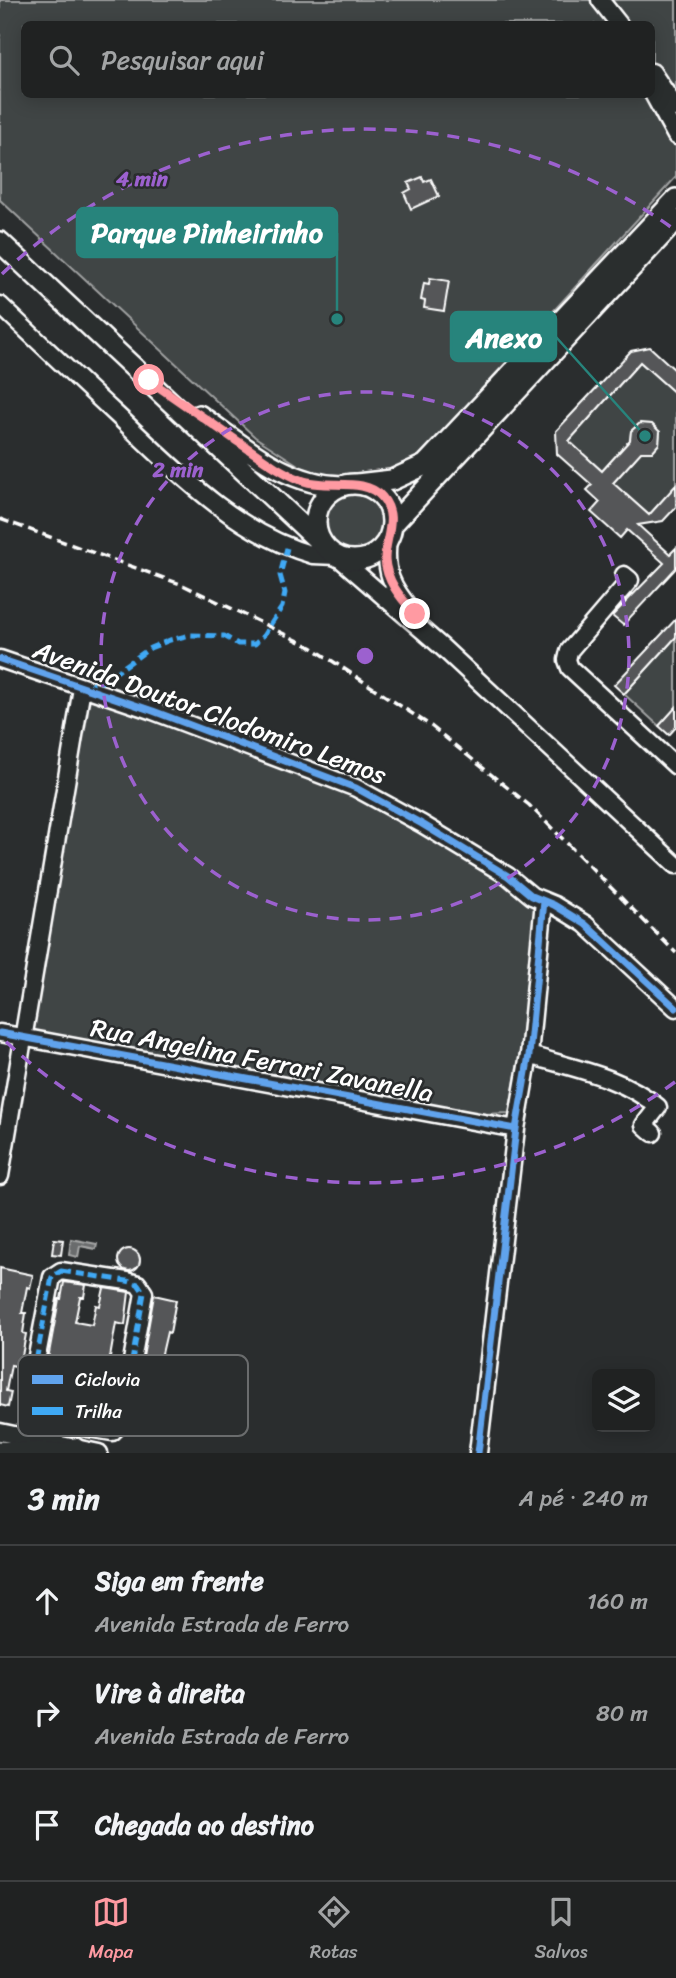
<!DOCTYPE html>
<html lang="pt">
<meta charset="utf-8">
<style>
body{margin:0;font-family:Sriracha,sans-serif;background:#282a2a;color:#f1f3f6}
.controls{position:absolute;right:21px;bottom:21px;display:grid;overflow:hidden;border-radius:10px;box-shadow:0 4px 18px #0003}
.controls button{width:63px;height:63px;display:grid;place-items:center;padding:0;border:0;border-bottom:2px solid #3d3f40;background:#202222;color:#f1f3f6;font:35px sans-serif}
.stop{position:absolute;width:21px;height:21px;margin:-16px;border:5px solid #ff9aa2;border-radius:50%;background:#fff}
.stop.end{background:#ff9aa2;border-color:#fff;box-shadow:0 2px 7px #0008}
.list{margin:0;padding:0;list-style:none}
h2{display:flex;justify-content:space-between;align-items:center;height:91px;margin:0;padding:0 28px;font-size:30px}
h2 small{font-size:23px;font-weight:400;color:#a2a4a5}
.list li{display:grid;grid-template-columns:46px 1fr auto;gap:21px;align-items:center;box-sizing:border-box;height:112px;padding:0 28px;border-top:2px solid #3d3f40}
.list b{display:block;font-size:26px;white-space:nowrap}
.list p{margin:0;font-size:23px;white-space:nowrap;color:#a2a4a5}
.list em{font-size:23px;font-style:normal;color:#a2a4a5}
.icon{flex:none;width:38px;height:38px;fill:none;stroke:currentColor;stroke-width:2;stroke-linecap:round;stroke-linejoin:round}
.map{position:relative;flex:none;width:676px;height:1453px;overflow:hidden}
.search{position:absolute;background:#202222;box-shadow:0 4px 18px #0003;left:21px;right:21px;top:21px;height:77px;display:flex;align-items:center;gap:18px;box-sizing:border-box;padding:0 24px;border-radius:10px;color:#a2a4a5;font-size:26px}
.sheet{height:427px;background:#202222}
nav{display:flex;justify-content:space-around;align-items:center;box-sizing:border-box;height:98px;border-top:2px solid #3d3f40;background:#202222;font-size:19px;color:#a2a4a5}
nav a{display:grid;justify-items:center;gap:4px}
nav .on{color:#ff9aa2}
.map>svg:first-child{display:block}
</style>
<div class="map">
<svg width="676" height="1453" viewBox="0 0 676 1453">
<rect width="100%" height="100%" fill="#2a2d2e"/>
<filter id="ink" filterUnits="userSpaceOnUse"><feTurbulence type="fractalNoise" baseFrequency=".0143" numOctaves="2"/><feDisplacementMap in="SourceGraphic" scale="14" xChannelSelector="R" yChannelSelector="G"/><feConvolveMatrix kernelMatrix="1 2 1 2 8 2 1 2 1" color-interpolation-filters="sRGB"/></filter>
<g filter="url(#ink)">
<path fill="#414445" stroke="#a0a2a2" stroke-width="2" fill-rule="evenodd" d="M0 0H676V177L416 461 393 469 338 476 312 474 255 437 0 200ZM24 24H652V94H24Z
M640 362 676 394V485L649 515 613 483 641 452H652L659 444 660 432 640 423 631 431 630 440 602 471 569 441Z
M323 521a30 30 0 1 1 60 0a30 30 0 1 1-60 0Z
M676 637V707L659 726 624 694Z
M86 694 381 803 516 888 533 907 537 919 525 1022 509 1113 483 1114 29 1033Z"/>
<path fill="#6a6c6d" stroke="#a6a7a7" stroke-width="2" d="M71 1239 97 1244 96 1249 80 1246 78 1257 69 1255Z"/>
<path fill="#555758" stroke="#fff" stroke-width="2" fill-rule="evenodd" d="M422 177 424 182 431 179 439 196 411 209 404 193 411 189 408 183Z
M430 278 449 281 444 311 424 308 425 301 421 300 424 283 429 284Z
M650 347 676 371V394L640 362 569 441 602 471 630 440 631 431 640 423 652 424 660 432 659 444 652 452H641L613 483 649 515 676 485V507L663 521 638 525 670 554 676 548V568L623 625 612 616 664 563 627 530 620 538 591 512 600 502 587 490 592 485 557 454 556 431 631 351Z
M676 619V637L624 694 614 685Z
M676 707V727L669 735 659 726Z
M54 1239 63 1240 61 1255 52 1254Z
M118 1260a11 11 0 1 1 22 0a11 11 0 1 1-22 0Z
M0 1268 33 1275 30 1288 27 1287 22 1313H26L23 1333 26 1334 20 1367 11 1365 6 1391 11 1392 8 1407 0 1405Z
M64 1282 86 1285 84 1297H80L75 1322 92 1325 96 1305 100 1306 104 1288 129 1292 125 1325 116 1323 108 1369 115 1370 113 1384 110 1383 102 1420 39 1407 59 1299H61ZM62 1374 81 1378 75 1403 57 1399Z
M154 1295 176 1300 170 1333 167 1332 161 1358 166 1359 162 1378 166 1379 163 1392 155 1391 150 1417 155 1418 153 1431 130 1427 144 1368H141Z"/>
<g fill="none" stroke-linecap="round" stroke-linejoin="round">
<defs>
<path id="minor" d="M600 0 619 24
M652 72 676 108
M652 92 676 136
M0 305C39 342 78 379 118 416 174 469 236 534 313 555
M388 539C384 572 391 586 412 611
M325 547 323 551 313 555 337 556 443 648 676 865
M624 575 630 580 569 651 567 660 570 668 676 766
M0 659 153 711 356 788 422 824 508 876 532 896 554 905 585 924 676 1008
M0 1033 516 1129
M529 1055C572 1068 623 1077 658 1107L644 1125 653 1133
M0 1176 82 688
M61 1271 127 1281 138 1284 144 1293 121 1423 112 1432 33 1419 29 1416V1398L52 1277Z
M0 1432 99 1453
M478 1453 516 1129 529 1055 544 901"/>
<path id="major" d="M0 242 325 547
M199 415C244 446 285 485 342 486
M357 484 392 480 425 465 676 199
M316 522a38 38 0 1 1 76 0a38 38 0 1 1-76 0Z
M392 525 676 220
M0 1451 58 1453
M65 1453 75 1448 81 1453"/>
</defs>
<use href="#minor" stroke="#fff" stroke-width="21"/>
<use href="#major" stroke="#fff" stroke-width="24"/>
<use href="#minor" stroke="#2a2d2e" stroke-width="16"/>
<use href="#major" stroke="#2a2d2e" stroke-width="19"/>
<path stroke="#fff" stroke-width="3.5" stroke-dasharray="10 5" stroke-linecap="butt" d="M0 519 183 585 311 647 431 726 529 805 676 953"/>
<path stroke="#3fa9f5" stroke-width="5" stroke-dasharray="10 5" stroke-linecap="butt" d="M85 687 104 681 150 648 170 640 190 635 224 636 238 644H255L263 636 282 607 285 593 280 575 287 548
M61 1271 127 1281 138 1284 144 1293 121 1423 112 1432 33 1419 29 1416V1398L52 1277Z"/>
<defs>
<path id="cycleway" d="M0 659 153 711 356 788 422 824 508 876 532 896 554 905 585 924 676 1008
M0 1033 516 1129
M478 1453 516 1129 529 1055 544 901"/>
</defs>
<use href="#cycleway" stroke="#2a2d2e" stroke-width="11"/>
<use href="#cycleway" stroke="#60a3ed" stroke-width="7"/>
</g>
</g>
<g fill="none" stroke-linecap="round" stroke-linejoin="round" filter="url(#ink)">
<path stroke="#ff9aa2" stroke-width="9" d="M149 380C179 401 208 421 237 441 258 455 278 471 301 480 327 490 364 476 382 497 399 517 385 537 385 559 386 581 401 598 415 614"/>
</g>
<g fill="none" stroke="#9c61cf" stroke-width="3.5" stroke-dasharray="12 9">
<circle cx="365" cy="656" r="264"/>
<path d="M675 1082A527 527 0 0 1 2 1038M2 274A527 527 0 0 1 675 230"/>
</g>
<g text-anchor="middle" dominant-baseline="central" stroke-width="5" stroke-linejoin="round" paint-order="stroke">
<g font-size="26" fill="#fff" stroke="#2a2d2e">
<text transform="translate(210 712) rotate(20)">Avenida Doutor Clodomiro Lemos</text>
<text transform="translate(262 1060) rotate(11)">Rua Angelina Ferrari Zavanella</text>
</g>
</g>
<rect x="18" y="1355" width="230" height="81" rx="10" fill="#2a2d2e" stroke="#6a6c6d" stroke-width="2"/>
<rect x="32" y="1375" width="31" height="9" fill="#60a3ed"/>
<rect x="32" y="1407" width="31" height="8" fill="#3fa9f5"/>
<g font-size="19" fill="#fff">
<text x="75" y="1386">Ciclovia</text>
<text x="75" y="1418">Trilha</text>
</g>
<circle cx="365" cy="656" r="10" fill="#9c61cf" stroke="#2a2d2e" stroke-width="3.5"/>
<g font-size="21" text-anchor="middle" font-weight="bold" fill="#9c61cf" stroke="#2a2d2e" stroke-width="5" stroke-linejoin="round" paint-order="stroke">
<text x="142" y="186">4 min</text>
<text x="178" y="477">2 min</text>
</g>
<path fill="none" stroke="#27847c" stroke-width="2.5" d="M337 319L337 233M645 436L556 337"/>
<g fill="#27847c" stroke="#2a2d2e" stroke-width="2.5">
<circle cx="337" cy="319" r="7"/>
<circle cx="645" cy="436" r="7"/>
</g>
<g fill="#27847c" stroke="#27847c" stroke-width="2.5">
<rect x="77" y="208" width="260" height="49" rx="7"/>
<rect x="451" y="312" width="105" height="49" rx="7"/>
</g>
<g font-size="28" text-anchor="middle" font-weight="bold" fill="#fff">
<text x="207" y="242">Parque Pinheirinho</text>
<text x="504" y="347">Anexo</text>
</g>
</svg>
<div class="controls">
<button><svg class="icon" aria-label="layers" viewBox="0 0 24 24"><path d="M12 4l9 5-9 5-9-5zM3 14l9 5 9-5"/></svg></button>
</div>
<div class="stop" style="left:149px;top:380px"></div>
<div class="stop end" style="left:415px;top:614px"></div>
<div class="search"><svg class="icon" aria-label="search" viewBox="0 0 24 24"><circle cx="10" cy="10" r="6"/><path d="M15 15l6 6"/></svg>Pesquisar aqui</div>
</div>
<section class="sheet">
<h2>3 min<small>A pé · 240 m</small></h2>
<ul class="list">
<li><svg class="icon" aria-label="ahead" viewBox="0 0 24 24"><path d="M12 20V5M6 11l6-6 6 6"/></svg><div><b>Siga em frente</b><p>Avenida Estrada de Ferro</p></div><em>160 m</em></li>
<li><svg class="icon" aria-label="right" viewBox="0 0 24 24"><path d="M7 20v-9h11M14 6l5 5-5 5"/></svg><div><b>Vire à direita</b><p>Avenida Estrada de Ferro</p></div><em>80 m</em></li>
<li><svg class="icon" aria-label="arrive" viewBox="0 0 24 24"><path d="M6 21V4h12l-3 4 3 4H6"/></svg><div><b>Chegada ao destino</b></div></li>
</ul>
</section>
<nav>
<a class="on"><svg class="icon" aria-label="map" viewBox="0 0 24 24"><path d="M3 6l6-2 6 2 6-2v14l-6 2-6-2-6 2zM9 4v14M15 6v14"/></svg>Mapa</a>
<a><svg class="icon" aria-label="directions" viewBox="0 0 24 24"><path d="M12 3l9 9-9 9-9-9zM9 14v-3h6M13 9l2 2-2 2"/></svg>Rotas</a>
<a><svg class="icon" aria-label="saved" viewBox="0 0 24 24"><path d="M7 4h10v16l-5-4-5 4z"/></svg>Salvos</a>
</nav>
